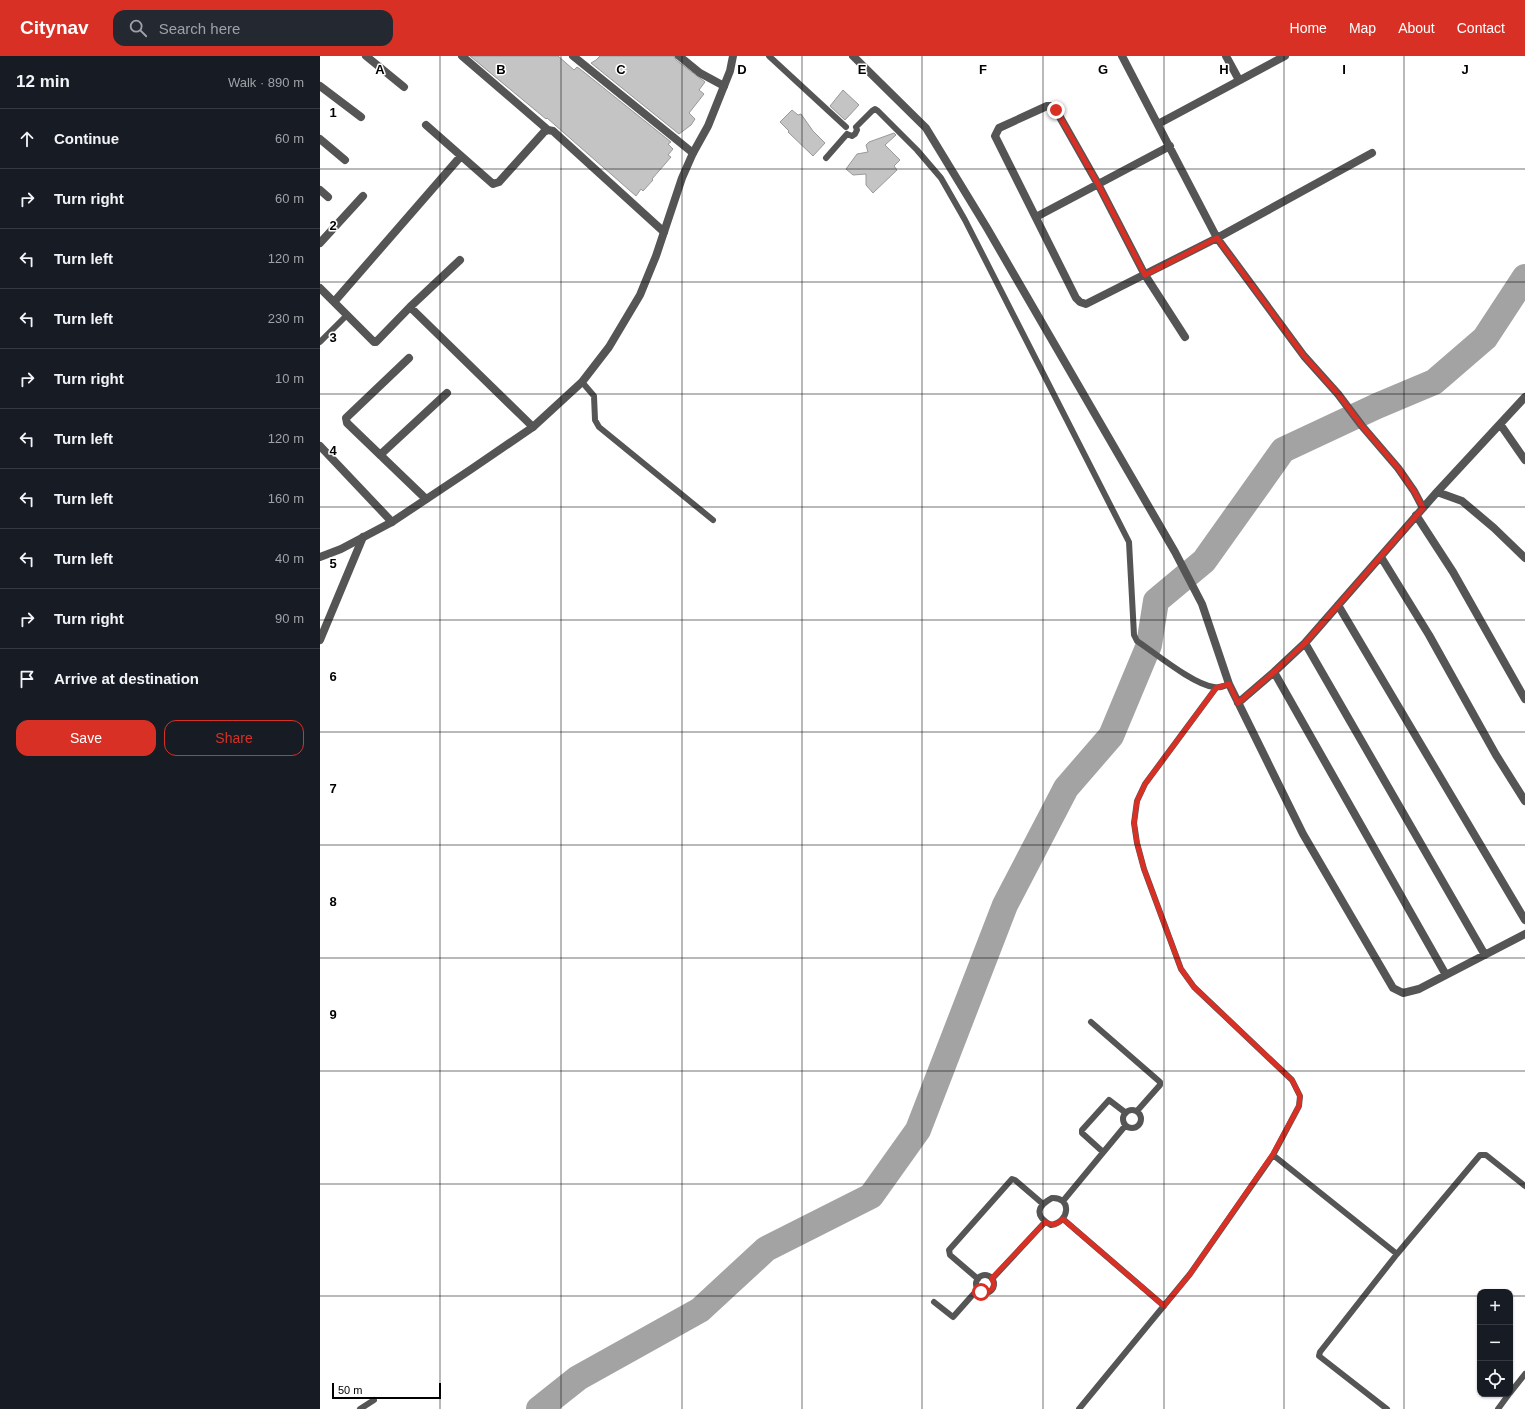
<!DOCTYPE html>
<meta charset="utf-8">
<style>
body{margin:0;font-family:Arial,sans-serif;background:#242831;color:#f1f3f6}
.controls{position:absolute;right:12px;bottom:12px;display:grid;overflow:hidden;border-radius:8px;box-shadow:0 1px 3px #0004}
.controls button{width:36px;height:36px;display:grid;place-items:center;padding:0;border:0;border-bottom:1px solid #363941;background:#171b24;color:#f1f3f6;font:20px sans-serif}
.scale{position:absolute;left:12px;bottom:10px;width:109px;box-sizing:border-box;padding-left:4px;border:2px solid #000;border-top:0;font-size:11px;line-height:14px;white-space:nowrap;color:#000;-webkit-text-stroke:3px #fff;paint-order:stroke}
.stop{position:absolute;width:12px;height:12px;margin:-9px;border:3px solid #d93025;border-radius:50%;background:#fff}
.stop.end{background:#d93025;border-color:#fff;box-shadow:0 1px 4px #0008}
.list{margin:0;padding:0;list-style:none}
h2{display:flex;justify-content:space-between;align-items:center;height:52px;margin:0;padding:0 16px;font-size:17px}
h2 small{font-size:13px;font-weight:400;color:#9ea1a6}
.list li{display:grid;grid-template-columns:26px 1fr auto;gap:12px;align-items:center;box-sizing:border-box;height:60px;padding:0 16px;border-top:1px solid #363941}
.list b{display:block;font-size:15px;white-space:nowrap}
.list em{font-size:13px;font-style:normal;color:#9ea1a6}
.actions{display:flex;gap:8px;padding:12px 16px}
.actions a{flex:1;padding:9px 0;border:1px solid #d93025;border-radius:12px;text-align:center;font-size:14px;color:#d93025}
.actions .main{background:#d93025;color:#fff}
.icon{flex:none;width:22px;height:22px;fill:none;stroke:currentColor;stroke-width:2;stroke-linecap:round;stroke-linejoin:round}
.map{position:relative;flex:none;width:1205px;height:1353px;overflow:hidden}
header{display:flex;align-items:center;gap:24px;box-sizing:border-box;height:56px;padding:0 20px;background:#d93025;color:#fff}
header strong{font-size:19px}
nav{display:flex;gap:22px;margin-inline-start:auto;font-size:14px}
.search{width:280px;height:36px;background:#242831;display:flex;align-items:center;gap:10px;box-sizing:border-box;padding:0 14px;border-radius:12px;color:#9ea1a6;font-size:15px}
main{display:flex}
aside{flex:1;background:#171b24}
.map>svg:first-child{display:block}
</style>
<header>
<strong>Citynav</strong>
<div class="search"><svg class="icon" aria-label="search" viewBox="0 0 24 24"><circle cx="10" cy="10" r="6"/><path d="M15 15l6 6"/></svg>Search here</div>
<nav><a>Home</a><a>Map</a><a>About</a><a>Contact</a></nav>
</header>
<main>
<aside>
<h2>12 min<small>Walk · 890 m</small></h2>
<ul class="list">
<li><svg class="icon" aria-label="ahead" viewBox="0 0 24 24"><path d="M12 20V5M6 11l6-6 6 6"/></svg><div><b>Continue</b></div><em>60 m</em></li>
<li><svg class="icon" aria-label="right" viewBox="0 0 24 24"><path d="M7 20v-9h11M14 6l5 5-5 5"/></svg><div><b>Turn right</b></div><em>60 m</em></li>
<li><svg class="icon" aria-label="left" viewBox="0 0 24 24"><path d="M17 20v-9H6M10 6l-5 5 5 5"/></svg><div><b>Turn left</b></div><em>120 m</em></li>
<li><svg class="icon" aria-label="left" viewBox="0 0 24 24"><path d="M17 20v-9H6M10 6l-5 5 5 5"/></svg><div><b>Turn left</b></div><em>230 m</em></li>
<li><svg class="icon" aria-label="right" viewBox="0 0 24 24"><path d="M7 20v-9h11M14 6l5 5-5 5"/></svg><div><b>Turn right</b></div><em>10 m</em></li>
<li><svg class="icon" aria-label="left" viewBox="0 0 24 24"><path d="M17 20v-9H6M10 6l-5 5 5 5"/></svg><div><b>Turn left</b></div><em>120 m</em></li>
<li><svg class="icon" aria-label="left" viewBox="0 0 24 24"><path d="M17 20v-9H6M10 6l-5 5 5 5"/></svg><div><b>Turn left</b></div><em>160 m</em></li>
<li><svg class="icon" aria-label="left" viewBox="0 0 24 24"><path d="M17 20v-9H6M10 6l-5 5 5 5"/></svg><div><b>Turn left</b></div><em>40 m</em></li>
<li><svg class="icon" aria-label="right" viewBox="0 0 24 24"><path d="M7 20v-9h11M14 6l5 5-5 5"/></svg><div><b>Turn right</b></div><em>90 m</em></li>
<li><svg class="icon" aria-label="arrive" viewBox="0 0 24 24"><path d="M6 21V4h12l-3 4 3 4H6"/></svg><div><b>Arrive at destination</b></div></li>
</ul>
<div class="actions"><a class="main">Save</a><a>Share</a></div>
</aside>
<div class="map">
<svg width="1205" height="1353" viewBox="0 0 1205 1353">
<rect width="100%" height="100%" fill="#fff"/>
<g fill="none" stroke-linecap="round" stroke-linejoin="round">
<path stroke="#a3a3a3" stroke-width="26" d="M219 1353 258 1322 380 1254 446 1193 551 1140 598 1074 685 849 746 732 791 680 829 589 836 545 884 505 963 394 1057 350 1114 326 1165 282 1205 221"/>
</g>
<path fill="#c4c4c4" stroke="#999" d="M150 0H238L254 14 257 11 260 13 351 86 348 88 353 93 348 99 351 101 332 123 333 124 323 135 321 133 316 140 227 62 226 63Z
M280 0H354L356 4 385 26 379 34 384 38 369 57 375 63 371 69 359 78 271 7 276 4Z
M523 34 539 49 525 64 510 50Z
M472 54 478 59 481 58 493 75 505 87 493 100 468 76 469 75 460 66Z
M574 77 576 79 565 89 580 104 574 110 577 114 553 137 546 129V118L533 119 526 113 537 98 548 96 546 89 549 86Z"/>
<g fill="none" stroke-linecap="round" stroke-linejoin="round">
<path stroke="#555" stroke-width="6" d="M449 0 526 71
M536 71 552 55 555 53 558 55 597 94 621 122 645 164 809 486 814 579 817 585C835 597 874 629 894 631 899 632 905 630 909 628
M527 78 532 80 535 78 537 74 536 71
M506 102 527 78
M0 286 27 259
M262 326 274 340 275 364 279 371 393 464
M771 966 840 1026V1029L817 1055
M803 1063a9 9 0 1 1 18 0a9 9 0 1 1-18 0Z
M783 1096 762 1077V1074L789 1044 806 1057
M953 1099 1077 1198 1160 1099H1166L1205 1130
M732 1142C752 1141 750 1166 731 1169 714 1160 717 1150 732 1142Z
M743 1145 805 1070
M743 1163 844 1250
M656 1228a9 9 0 1 1 18 0a9 9 0 1 1-18 0Z
M658 1223 630 1199 629 1194 692 1123 695 1124 723 1148
M672 1223 725 1166
M614 1246 633 1261 657 1234
M1190 1337 1205 1318
M40 1353 54 1344
M759 1353 870 1218 953 1099 979 1050 980 1040 972 1024 874 931 861 913 824 813 817 787 814 767 817 745 825 728 896 632
M1067 1353 999 1300 1000 1296 1077 1198
M1178 1353 1189 1338"/>
<path stroke="#555" stroke-width="8" d="M46 0 84 31
M142 0 228 74
M253 0 373 97
M359 0 380 17 404 30
M533 0 606 72 667 172 855 496 882 548 909 628 983 778 1073 932 1083 937 1099 933 1205 878
M802 0 897 182 984 300 1018 338 1042 370 1078 412 1094 435 1103 452
M906 0 919 24
M0 30 41 61
M838 68 965 0
M106 69 173 128 179 126 224 76 228 74 233 75 344 176
M0 83 25 104
M0 134 8 141
M716 161 850 90
M0 187 43 140
M0 232 54 286H56L90 251 140 204
M14 246 141 100
M90 251 213 371
M865 281 825 219 778 128 736 54 732 50H727L679 72 675 80 756 242 760 246 766 248 897 182 1052 97
M89 302 26 362 27 367 106 443
M1180 368 1205 404
M0 390 72 466
M60 399 127 337
M1117 436 1142 445 1174 472 1205 502
M1096 459 1133 516 1205 643
M1061 501 1109 579 1176 699 1205 745
M1018 549 1205 864
M0 584 43 481
M985 587 1165 899
M954 616 1126 919
M918 647 954 616 985 587 1117 436 1205 341"/>
<path stroke="#555" stroke-width="8" d="M0 501 21 493 72 466 150 414 213 371 262 326 289 291 320 239 336 200 362 122 373 97 388 70 410 15 413 0"/>
</g>
<g fill="none" stroke-linecap="round" stroke-linejoin="round">
<path stroke="#d93025" stroke-width="5" d="M661 1236 664 1237 672 1233 674 1229 672 1222 725 1166C733 1170 736 1169 743 1163L844 1250 870 1218 953 1098 979 1050 980 1040 972 1024 874 931 861 913 824 813 817 787 814 767 817 745 825 728 896 632 909 628 918 647 954 616 985 587 1103 452 1094 435 1078 412 1042 370 1018 338 984 300 897 182 825 219 778 128 736 54"/>
</g>
<path fill="none" stroke="#000" stroke-width="1" stroke-opacity="0.55" d="M120 0V1353M241 0V1353M362 0V1353M482 0V1353M602 0V1353M723 0V1353M844 0V1353M964 0V1353M1084 0V1353M0 113H1205M0 226H1205M0 338H1205M0 451H1205M0 564H1205M0 676H1205M0 789H1205M0 902H1205M0 1015H1205M0 1128H1205M0 1240H1160M1190 1240H1205"/>
<g font-size="13" text-anchor="middle" font-weight="bold" fill="#000" stroke="#fff" stroke-width="3" stroke-linejoin="round" paint-order="stroke">
<text x="60" y="18">A</text>
<text x="181" y="18">B</text>
<text x="301" y="18">C</text>
<text x="422" y="18">D</text>
<text x="542" y="18">E</text>
<text x="663" y="18">F</text>
<text x="783" y="18">G</text>
<text x="904" y="18">H</text>
<text x="1024" y="18">I</text>
<text x="1145" y="18">J</text>
<text x="13" y="61">1</text>
<text x="13" y="174">2</text>
<text x="13" y="286">3</text>
<text x="13" y="399">4</text>
<text x="13" y="512">5</text>
<text x="13" y="625">6</text>
<text x="13" y="737">7</text>
<text x="13" y="850">8</text>
<text x="13" y="963">9</text>
</g>
</svg>
<div class="controls">
<button>+</button>
<button>−</button>
<button><svg class="icon" aria-label="locate" viewBox="0 0 24 24"><circle cx="12" cy="12" r="6"/><path d="M12 2v4M12 18v4M2 12h4M18 12h4"/></svg></button>
</div>
<div class="scale">50 m</div>
<div class="stop" style="left:661px;top:1236px"></div>
<div class="stop end" style="left:736px;top:54px"></div>
</div>
</main>
